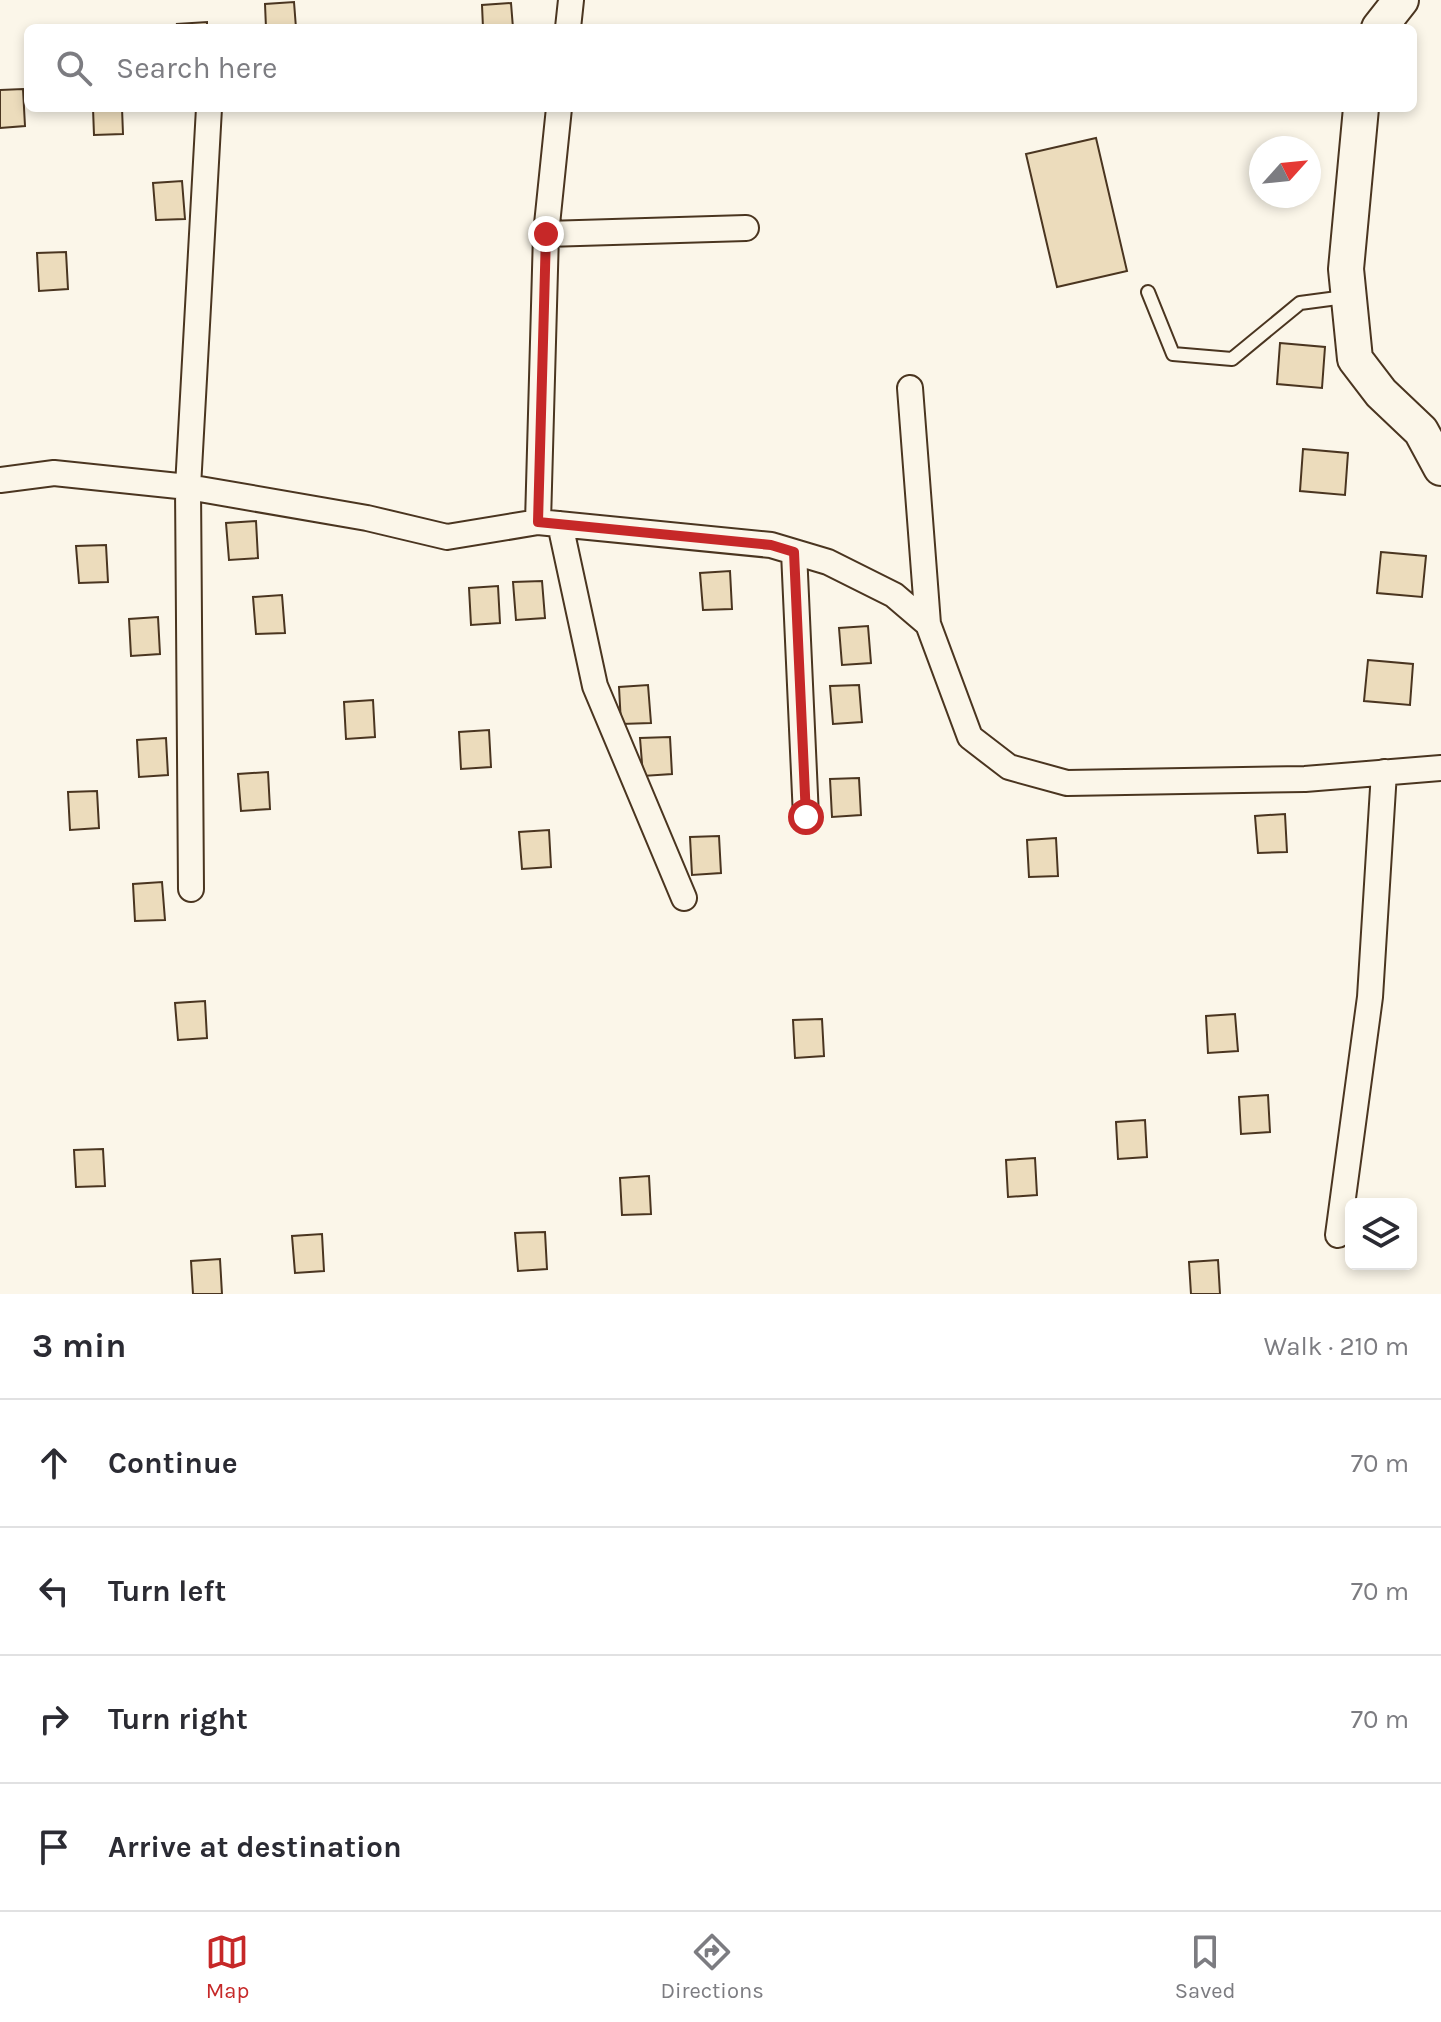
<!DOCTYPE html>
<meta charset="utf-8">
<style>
body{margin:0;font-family:Karla,sans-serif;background:#f2f2f3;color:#2b2b33}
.controls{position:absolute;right:24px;bottom:24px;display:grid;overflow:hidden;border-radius:12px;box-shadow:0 4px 12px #0003}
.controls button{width:72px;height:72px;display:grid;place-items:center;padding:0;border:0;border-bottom:2px solid #e1e1e2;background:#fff;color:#2b2b33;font:40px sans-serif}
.compass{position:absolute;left:1249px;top:136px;width:72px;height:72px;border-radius:50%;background:#fff;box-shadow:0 4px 12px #0003;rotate:63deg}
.stop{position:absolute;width:24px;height:24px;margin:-18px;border:6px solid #c62828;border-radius:50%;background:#fff}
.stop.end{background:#c62828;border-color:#fff;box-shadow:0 2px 8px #0008}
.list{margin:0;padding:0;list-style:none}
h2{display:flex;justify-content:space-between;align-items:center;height:104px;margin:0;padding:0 32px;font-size:34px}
h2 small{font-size:26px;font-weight:400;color:#7c7c81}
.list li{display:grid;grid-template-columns:52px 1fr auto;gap:24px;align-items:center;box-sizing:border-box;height:128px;padding:0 32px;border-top:2px solid #e1e1e2}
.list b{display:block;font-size:30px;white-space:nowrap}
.list em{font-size:26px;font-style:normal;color:#7c7c81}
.icon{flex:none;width:44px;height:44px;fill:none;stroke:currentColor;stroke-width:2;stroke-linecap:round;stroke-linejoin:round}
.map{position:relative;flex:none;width:1441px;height:1294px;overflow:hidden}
.search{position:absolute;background:#fff;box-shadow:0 4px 12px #0003;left:24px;right:24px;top:24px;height:88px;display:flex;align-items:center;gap:20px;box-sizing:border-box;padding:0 28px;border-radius:12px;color:#7c7c81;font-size:30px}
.sheet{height:616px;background:#fff}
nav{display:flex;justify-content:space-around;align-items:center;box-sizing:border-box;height:112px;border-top:2px solid #e1e1e2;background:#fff;font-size:22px;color:#7c7c81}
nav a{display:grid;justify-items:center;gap:4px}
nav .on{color:#c62828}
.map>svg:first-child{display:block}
</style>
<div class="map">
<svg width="1441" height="1294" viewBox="0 0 1441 1294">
<rect width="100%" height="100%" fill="#fbf6e9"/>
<path fill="#ecdcbc" stroke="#4a3520" stroke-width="2" d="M294 2 296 28H266L265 4Z
M511 3 513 28H483L482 5Z
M207 22V28H178L177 24Z
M23 89 25 126 0 128V90Z
M93 108H122L123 134 94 135Z
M1096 138 1127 271 1057 287 1026 154Z
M182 181 185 219 156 220 153 183Z
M66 252 68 289 39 291 37 253Z
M1280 343 1325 347 1322 388 1277 384Z
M1303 449 1348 453 1345 495 1300 491Z
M256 521 258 558 229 560 226 523Z
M106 545 108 582 79 583 76 546Z
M1381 552 1426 556 1422 597 1377 593Z
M730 571 732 609 703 610 700 573Z
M542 581 545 618 516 620 513 582Z
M498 586 500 623 471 625 469 588Z
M282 595 285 633 256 634 253 597Z
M158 617 160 654 131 656 129 619Z
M868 626 871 663 842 665 839 628Z
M1368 660 1413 664 1410 705 1364 701Z
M648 685 651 723 621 724 619 687Z
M859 685 862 722 833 724 830 686Z
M373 700 375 737 346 739 344 702Z
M489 730 491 767 461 769 459 732Z
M670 737 672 774 643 776 640 738Z
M166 738 168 775 139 777 137 740Z
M268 772 270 809 241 811 238 774Z
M859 778 861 815 832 817 830 779Z
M97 791 99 828 70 830 68 792Z
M1285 814 1287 852 1258 853 1255 816Z
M549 830 551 867 522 869 519 832Z
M719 836 721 873 692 875 690 837Z
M1056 838 1058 876 1029 877 1027 840Z
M162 882 165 920 135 921 133 884Z
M205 1001 207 1038 178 1040 175 1003Z
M1235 1014 1238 1051 1208 1053 1206 1016Z
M822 1019 824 1056 795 1058 793 1020Z
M1268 1095 1270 1132 1241 1134 1239 1097Z
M1145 1120 1147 1157 1118 1159 1116 1122Z
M103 1149 105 1186 76 1187 74 1150Z
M1035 1158 1037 1195 1008 1197 1006 1160Z
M649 1176 651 1214 622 1215 620 1178Z
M545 1232 547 1269 518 1271 515 1233Z
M322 1234 324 1271 295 1273 292 1236Z
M220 1259 222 1294H193L191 1261Z
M1218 1260 1220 1294H1191L1189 1262Z"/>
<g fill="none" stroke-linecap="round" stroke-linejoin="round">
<defs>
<path id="lane" d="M1148 292 1173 354 1232 359 1300 303 1345 297"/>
<path id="street" d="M568 28 571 0
M546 234 746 228
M910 388 928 624
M0 480 54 473 188 487 367 518 447 537 538 522 771 545 828 562 894 595 928 624 970 737 1009 767 1067 783 1305 779 1441 768
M538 522 546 234 559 108
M560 524 595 686 684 898
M794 552 806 817
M191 889 188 487 209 108
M1338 1235 1370 997 1384 772"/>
<path id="secondary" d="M1379 28 1401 0
M1361 108 1346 269 1355 359 1381 393 1421 431 1441 468"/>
</defs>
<use href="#lane" stroke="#4a3520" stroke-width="16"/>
<use href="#street" stroke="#4a3520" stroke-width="28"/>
<use href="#secondary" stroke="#4a3520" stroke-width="38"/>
<use href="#lane" stroke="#fbf6e9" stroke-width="12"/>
<use href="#street" stroke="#fbf6e9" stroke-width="24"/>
<use href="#secondary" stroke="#fbf6e9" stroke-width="34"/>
</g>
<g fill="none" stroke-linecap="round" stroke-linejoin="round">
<path stroke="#c62828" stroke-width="10" d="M546 234 538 522 771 545 794 552 806 817"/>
</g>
</svg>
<div class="controls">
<button><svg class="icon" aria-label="layers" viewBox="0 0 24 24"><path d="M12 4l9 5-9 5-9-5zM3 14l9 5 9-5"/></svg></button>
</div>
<svg class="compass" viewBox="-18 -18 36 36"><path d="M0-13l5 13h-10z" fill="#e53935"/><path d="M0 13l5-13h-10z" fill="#7c7c81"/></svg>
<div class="stop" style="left:806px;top:817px"></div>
<div class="stop end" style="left:546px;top:234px"></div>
<div class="search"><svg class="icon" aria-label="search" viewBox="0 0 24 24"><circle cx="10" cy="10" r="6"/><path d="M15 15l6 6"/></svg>Search here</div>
</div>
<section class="sheet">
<h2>3 min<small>Walk · 210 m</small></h2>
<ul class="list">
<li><svg class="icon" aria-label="ahead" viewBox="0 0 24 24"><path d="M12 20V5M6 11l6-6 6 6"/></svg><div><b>Continue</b></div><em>70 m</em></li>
<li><svg class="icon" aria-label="left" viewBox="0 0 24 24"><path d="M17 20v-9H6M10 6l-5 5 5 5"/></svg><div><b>Turn left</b></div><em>70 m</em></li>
<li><svg class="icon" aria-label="right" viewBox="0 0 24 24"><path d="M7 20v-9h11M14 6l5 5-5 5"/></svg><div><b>Turn right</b></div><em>70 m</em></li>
<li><svg class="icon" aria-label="arrive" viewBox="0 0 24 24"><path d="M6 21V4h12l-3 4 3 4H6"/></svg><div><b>Arrive at destination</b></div></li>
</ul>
</section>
<nav>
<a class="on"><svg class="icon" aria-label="map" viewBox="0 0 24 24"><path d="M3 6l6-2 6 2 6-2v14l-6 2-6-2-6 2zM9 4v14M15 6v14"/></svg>Map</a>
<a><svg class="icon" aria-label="directions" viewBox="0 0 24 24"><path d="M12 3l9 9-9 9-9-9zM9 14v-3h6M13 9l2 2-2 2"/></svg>Directions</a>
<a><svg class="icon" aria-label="saved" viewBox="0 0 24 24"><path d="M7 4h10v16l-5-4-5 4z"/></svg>Saved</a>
</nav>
